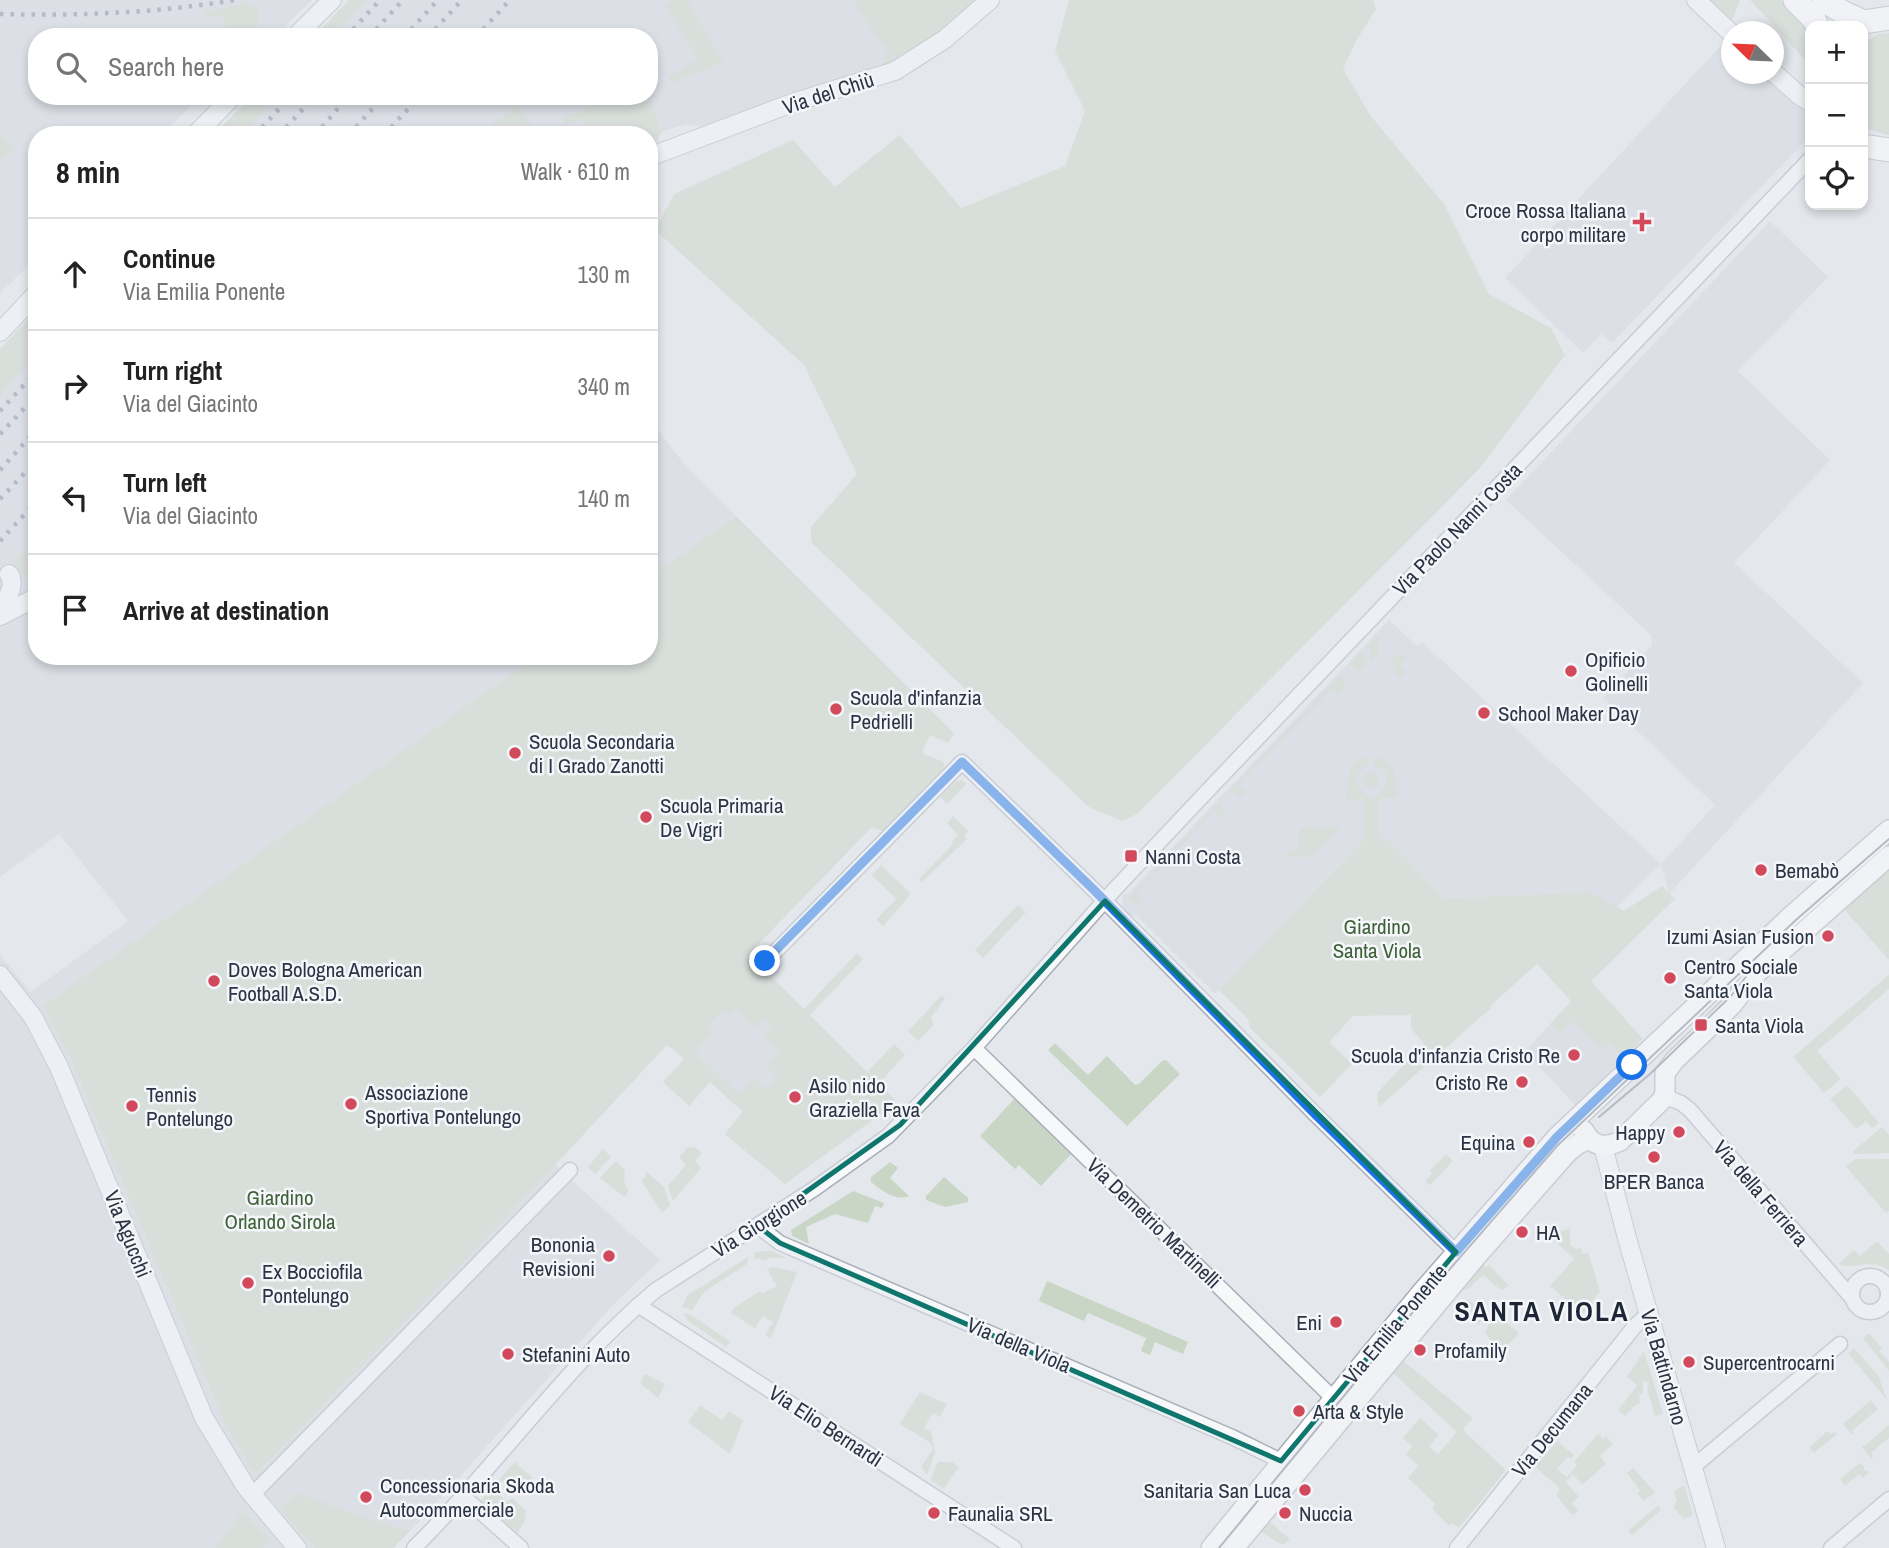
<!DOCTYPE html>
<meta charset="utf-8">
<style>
body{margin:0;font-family:"Archivo Narrow",sans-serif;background:#f6f6f6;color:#222}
.controls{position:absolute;right:21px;top:21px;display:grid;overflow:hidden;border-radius:14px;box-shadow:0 4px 10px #0003}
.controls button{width:63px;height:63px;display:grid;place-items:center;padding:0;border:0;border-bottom:2px solid #e0e0e0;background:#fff;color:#222;font:35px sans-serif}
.compass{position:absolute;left:1721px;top:21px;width:63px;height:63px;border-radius:50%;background:#fff;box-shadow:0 4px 10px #0003;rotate:293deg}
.stop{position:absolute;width:21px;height:21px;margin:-16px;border:5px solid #1a73e8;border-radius:50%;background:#fff}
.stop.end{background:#1a73e8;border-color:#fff;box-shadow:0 2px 7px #0008}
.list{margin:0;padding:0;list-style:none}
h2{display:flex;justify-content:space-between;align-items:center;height:91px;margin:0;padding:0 28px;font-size:30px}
h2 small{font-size:23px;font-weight:400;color:#767676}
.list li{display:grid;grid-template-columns:46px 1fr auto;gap:21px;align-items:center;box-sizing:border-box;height:112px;padding:0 28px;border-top:2px solid #e0e0e0}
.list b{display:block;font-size:26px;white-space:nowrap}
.list p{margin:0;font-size:23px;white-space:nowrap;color:#767676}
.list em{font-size:23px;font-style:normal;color:#767676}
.icon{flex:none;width:38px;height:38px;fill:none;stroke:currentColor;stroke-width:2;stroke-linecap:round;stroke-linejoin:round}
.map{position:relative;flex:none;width:1889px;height:1548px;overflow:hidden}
.search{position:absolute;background:#fff;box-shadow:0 4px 10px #0003;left:28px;top:28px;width:630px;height:77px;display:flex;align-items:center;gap:18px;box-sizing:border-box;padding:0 24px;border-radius:28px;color:#767676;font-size:26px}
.panel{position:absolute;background:#fff;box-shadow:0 4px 10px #0003;left:28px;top:126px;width:630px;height:539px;border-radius:28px}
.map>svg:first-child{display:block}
</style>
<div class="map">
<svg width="1889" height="1548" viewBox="0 0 1889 1548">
<rect width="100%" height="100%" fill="#e4e7ec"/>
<path fill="#d2d6de" d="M0 0H312L274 37H37V96H213L204 104 198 99 161 135H37V257L0 293V161L15 148 0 134Z
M349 0H979L884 66 706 127 686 124 661 132 653 149 649 135H213L253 96H649V37H314Z
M1727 39 1731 44V74H1764L1810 114V136L1612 343 1601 334 1583 353 1505 278Z
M1770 221 1828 277 1738 371 1830 460 1734 563 1863 683 1669 894 1661 864 1609 915 1590 892 1445 898 1379 838 1378 799H1364V839L1215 994 1137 916H1130L1123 908 1122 897 1124 894 1127 895 1389 620 1417 646 1422 642 1661 864 1715 805 1603 698 1652 645V636L1506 500Z
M37 310V656H536L42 1006 69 1056 225 1424 253 1470 259 1471 555 1165 660 1260 612 1306 420 1521 393 1548H0V955L31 992 128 921 59 834 0 877V349Z
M649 418 684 464 736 516 649 577Z
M749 984 881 1113 785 1184 725 1134 743 1111 680 1055Z
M1572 1001 1623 1059 1575 1105 1525 1051Z"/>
<path fill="#c9d6c5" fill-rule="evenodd" d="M349 0H366L332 37H314Z
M676 0H687L723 62 672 83 668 77 698 59 665 5Z
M859 0H979C949 26 920 49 884 66L883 62 888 52 854 4Z
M1069 0H1373L1376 9 1356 41 1343 69 1370 115 1444 204 1489 294 1551 328 1565 355 1480 468 1137 814 1122 821 1089 807 811 542V527L857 474 804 365 655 230 674 194 793 140 835 187 900 135 961 208 1065 166 1085 111 1055 51Z
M1706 0H1740L1731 23Z
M1750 0H1781C1804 23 1814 28 1809 63H1808Z
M240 2 251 4 258 9 259 25 250 37H225L224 16H205V11L240 5Z
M1889 33V135H1887L1863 127V43L1878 34Z
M252 96H277L242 135H213Z
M608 96H649L661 132 653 149 649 150V135H585L587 128 582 119 565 125 562 118 580 112Z
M519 105 537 135H478Z
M0 134 15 148 0 161Z
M37 310V356L0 395V349Z
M736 516 954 733 948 743 930 735 922 753 943 762 945 768 942 773 884 832 872 827 749 954 804 1009 857 953 863 959 810 1015 867 1072 894 1044 905 1055 879 1083 895 1100 881 1114 785 1184 725 1134 743 1112 710 1082 689 1106 663 1082 684 1059 667 1045 500 1224 259 1471H253L225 1424 69 1056 42 1006 536 656H649V577ZM735 1009 755 1028 764 1019 772 1025 763 1036 779 1051 766 1066 777 1077 765 1089 754 1078 739 1094 695 1052 713 1033 707 1027 723 1011 729 1016Z
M37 539V583C27 580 16 572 14 561Z
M1378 635 1379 652 1370 661 1369 644Z
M1363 650 1365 666 1358 671 1350 664Z
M1403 654 1407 657 1400 665 1407 672 1401 678C1394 672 1388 663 1396 655Z
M1339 676 1346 683 1338 695 1331 689 1239 785 1245 792 1240 798 1230 790Z
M1368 757 1369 765 1362 768 1356 777 1360 791 1370 796V799H1374C1384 789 1398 772 1373 765V757C1395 760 1397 778 1397 797L1378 799 1379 838 1389 841 1445 898 1590 892 1624 911 1662 886 1675 899 1591 981 1643 1039 1623 1059 1609 1043 1602 1049 1573 1021 1560 1034 1550 1024 1571 1001 1537 964 1490 1006 1491 1008 1380 1106 1377 1100 1378 1092 1424 1043 1411 1029V1015L1353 1016 1329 1042 1352 1064 1320 1097 1250 1028 1248 1019 1219 990 1364 839V799L1347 800C1347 781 1346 761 1368 757Z
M1363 780a8 8 0 1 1 16 0a8 8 0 1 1-16 0Z
M962 780 966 784 947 804 940 797 956 781Z
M1219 802 1226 813 1221 817 1214 811 1135 894 1142 901 1136 906 1128 898Z
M953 816 968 831 964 836 967 839 922 882 919 879 953 844 952 842 958 835 947 823Z
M1341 826 1312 857H1284L1290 851H1298V833L1303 828Z
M881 865 911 894 883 926 876 920 896 899 872 875Z
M1889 870V960L1844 909Z
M1018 905 1026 912 983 958 975 950Z
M1889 975V989L1817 1051 1841 1079 1824 1093 1793 1057Z
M942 995 945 998 931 1018 934 1024 918 1041 908 1031Z
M1055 1043 1088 1075 1107 1056 1135 1085 1139 1084 1162 1061 1166 1060 1180 1074 1127 1126 1048 1050Z
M1847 1085 1879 1123 1872 1128 1866 1121 1856 1129 1830 1099Z
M1015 1098 1072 1153 1041 1186 1019 1165 1015 1169 980 1136Z
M1882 1127 1889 1135V1153L1854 1154 1853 1151Z
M688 1147 696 1148 702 1153 695 1161 701 1168 673 1201 668 1186 685 1166V1163L679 1158Z
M603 1149 611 1157 595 1174 588 1167Z
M1446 1154 1453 1161 1430 1185 1425 1181 1432 1174 1430 1171Z
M1855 1159H1889V1211L1886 1213 1846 1167Z
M616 1161 625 1171 624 1182 629 1191 624 1197 600 1178Z
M890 1162 898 1168 890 1178 909 1196C896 1202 881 1190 871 1182V1177Z
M647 1172 664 1187 670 1205 662 1213 642 1181Z
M944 1177 968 1198V1202L945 1207 926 1200V1196Z
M853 1191 884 1203 882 1208 875 1206 868 1223 835 1214 806 1227 809 1244 792 1236 791 1230Z
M1570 1228V1245L1576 1249 1581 1248 1583 1254 1588 1252 1600 1291 1583 1314 1550 1286 1574 1259 1549 1236Z
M1877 1241 1889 1254V1270C1868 1257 1858 1271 1839 1264L1854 1250 1860 1256Z
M762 1251H772L787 1258H771L762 1261 759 1258 754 1260 755 1253Z
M748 1257 747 1264 704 1292 692 1310 682 1307 688 1295Z
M1482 1264 1486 1267 1489 1265 1509 1286 1501 1290 1483 1275 1467 1290 1462 1288Z
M773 1267 797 1272 771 1339 765 1335 773 1322 763 1316 755 1328 731 1313 734 1308 760 1291 762 1294 777 1286 767 1269Z
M1047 1281 1188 1342 1183 1354 1155 1342 1150 1355 1141 1351 1146 1338 1088 1313 1084 1321 1039 1301Z
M1467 1299 1485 1312V1316L1478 1325 1459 1308Z
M683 1313 691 1315 730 1341 726 1347 688 1321Z
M1500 1317 1518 1332V1335L1502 1351H1499L1485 1333 1490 1322Z
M1869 1333 1882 1348 1879 1351 1889 1362V1371L1863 1338Z
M1854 1348 1878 1375 1887 1400 1848 1353Z
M1644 1351 1663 1414 1655 1416 1647 1388 1649 1383 1643 1381V1393L1639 1395 1640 1403 1635 1405 1625 1416 1618 1410 1636 1387V1384L1627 1377Z
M1402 1360 1473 1418 1464 1428 1465 1432 1506 1470 1459 1528 1452 1523 1449 1526 1432 1509 1435 1504 1408 1478 1418 1466 1406 1454 1412 1446 1403 1438 1420 1418 1439 1435 1429 1446 1438 1454 1457 1432 1392 1372Z
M645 1374 665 1384 658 1398 640 1383Z
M920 1392 947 1404 940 1417 933 1413 924 1428 931 1432 935 1453 927 1475 921 1467 933 1449 931 1443 900 1424Z
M1871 1400 1878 1409 1852 1431 1854 1433 1852 1435 1843 1424Z
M700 1405 722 1420 729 1411 743 1421 730 1454 688 1422Z
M1889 1425V1438L1871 1453 1873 1457 1871 1458 1861 1446 1865 1445Z
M1828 1431 1830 1434 1835 1432 1837 1434 1814 1453 1809 1447Z
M1598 1434 1603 1439 1606 1436 1613 1444 1600 1456 1606 1464 1582 1485 1573 1474 1566 1482 1579 1497 1572 1503 1578 1511 1572 1515 1556 1495 1560 1488 1535 1467 1557 1441 1574 1455 1571 1459 1568 1457 1557 1469 1567 1477 1577 1465 1574 1462Z
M515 1462 533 1478 519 1493 504 1480 494 1490 508 1502 512 1498 526 1511 525 1521 517 1533 481 1500Z
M938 1462H952L959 1467 944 1489 930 1480Z
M1860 1463 1864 1466V1470L1869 1472 1863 1478 1859 1474 1845 1486 1840 1479Z
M1633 1468 1655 1492 1644 1501 1637 1493 1640 1490 1627 1473Z
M1684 1485 1693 1515 1684 1519 1674 1508 1677 1500 1674 1492Z
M296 1493 409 1532 393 1548H314L280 1509Z
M1659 1505 1660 1511 1632 1535 1628 1530Z
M243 1511 270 1541 264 1548H215Z
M1269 1521 1290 1539 1284 1544 1278 1543 1261 1531Z"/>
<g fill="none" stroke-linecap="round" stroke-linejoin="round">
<defs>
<path id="minor" d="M766 961 962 762 1093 889 1316 1115 1456 1252
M974 1048 1333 1398
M1664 1096 1681 1103 1690 1110 1852 1298
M758 1226 780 1243 1232 1437 1281 1461
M1852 1294a18 18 0 1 1 36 0a18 18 0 1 1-36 0Z
M638 1305 1014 1548
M1693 1467 1840 1344
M252 1495 570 1170
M463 1496 521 1548
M414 1548C498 1465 566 1365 656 1290L814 1189 888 1136 974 1048 1114 890 1213 785 1810 159
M1457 1548 1635 1326 1649 1313
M1831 1548 1889 1499"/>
<path id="tertiary" d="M1696 0 1731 33
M295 37 332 0
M1773 72 1800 96 1810 102
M195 135 233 96
M649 157 795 102 895 71 945 39 990 0
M0 332 37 293
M0 613C5 601 17 585 9 574
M0 616 37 597
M0 975 33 1017 59 1067 204 1418 246 1487 297 1548
M1603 1146 1627 1238 1716 1548"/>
<path id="secondary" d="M1584 1131C1592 1146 1604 1149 1620 1141L1663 1099 1665 1092V1073L1674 1061 1731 1006 1757 973 1889 856
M1211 1548 1421 1293 1557 1137 1790 917 1889 830
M1234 1548 1476 1257 1567 1153 1578 1144 1589 1139"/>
<path id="primary" d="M1795 0 1814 19 1817 26
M1824 0 1844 13 1864 22
M1857 26 1864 22 1889 18
M1863 146 1889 150"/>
</defs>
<use href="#minor" stroke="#a9aeb7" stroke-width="17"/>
<use href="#tertiary" stroke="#a9aeb7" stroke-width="20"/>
<use href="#secondary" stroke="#a9aeb7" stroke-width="22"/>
<use href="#primary" stroke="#a3abb8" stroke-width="25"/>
<use href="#minor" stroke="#f7f8fa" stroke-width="14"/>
<use href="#tertiary" stroke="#f7f8fa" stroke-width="18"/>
<use href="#secondary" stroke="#fff" stroke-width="19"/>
<use href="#primary" stroke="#fff" stroke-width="23"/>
<path stroke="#7d8696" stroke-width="2" d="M1599 1117 1650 1074 1731 996 1748 974
M1219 1548 1422 1301 1557 1146 1797 919 1889 839"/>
<path stroke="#7d8696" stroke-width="4.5" stroke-dasharray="3.5 7" stroke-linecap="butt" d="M0 14C79 16 157 13 235 0
M346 37 380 0
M369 37 403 0
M404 37 438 0
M428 37 462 0
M476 37 510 0
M255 135 291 96
M279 135 315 96
M315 135 349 96
M349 135 384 96
M384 135 420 96
M0 411 37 371
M0 434 37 395
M0 470 37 429
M0 499 37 460
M0 541 37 501"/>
</g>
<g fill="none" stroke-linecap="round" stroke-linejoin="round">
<path stroke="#1a73e8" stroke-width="9" d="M765 961 962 762 1093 889 1316 1115 1456 1252 1557 1137 1632 1065"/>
</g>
<path d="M0 0H1889V1548H0ZM1105 901 1456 1252 1281 1461 780 1243 758 1226 900 1125Z" fill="#e4e7ec" fill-opacity=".55" fill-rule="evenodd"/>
<path fill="none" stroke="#0f766e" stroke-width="5" stroke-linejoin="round" d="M1105 901 1456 1252 1281 1461 780 1243 758 1226 900 1125Z"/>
<g fill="#d1495b" stroke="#f4f6f9" stroke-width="2.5">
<path d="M1638.5 211.5h7v7h7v7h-7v7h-7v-7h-7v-7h7z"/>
<circle cx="1571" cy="671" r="7"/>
<circle cx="836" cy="709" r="7"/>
<circle cx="1484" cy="713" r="7"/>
<circle cx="515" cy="753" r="7"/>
<circle cx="646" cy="817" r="7"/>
<rect x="1124" y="849" width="14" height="14" rx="3.5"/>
<circle cx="1761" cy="870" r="7"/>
<circle cx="1828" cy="936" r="7"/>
<circle cx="1670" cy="978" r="7"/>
<circle cx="214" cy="981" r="7"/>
<rect x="1694" y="1018" width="14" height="14" rx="3.5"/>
<circle cx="1574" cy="1055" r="7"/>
<circle cx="1522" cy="1082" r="7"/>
<circle cx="795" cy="1097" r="7"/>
<circle cx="351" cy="1104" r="7"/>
<circle cx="132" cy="1106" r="7"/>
<circle cx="1679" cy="1132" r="7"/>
<circle cx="1529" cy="1142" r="7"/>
<circle cx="1654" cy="1157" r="7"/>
<circle cx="1522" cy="1232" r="7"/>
<circle cx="609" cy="1256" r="7"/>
<circle cx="248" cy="1283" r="7"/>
<circle cx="1336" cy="1322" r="7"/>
<circle cx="1420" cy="1350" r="7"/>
<circle cx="508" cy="1354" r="7"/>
<circle cx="1689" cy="1362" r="7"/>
<circle cx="1299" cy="1411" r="7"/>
<circle cx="1305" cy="1490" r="7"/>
<circle cx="366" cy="1497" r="7"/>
<circle cx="934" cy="1513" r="7"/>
<circle cx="1285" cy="1513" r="7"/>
</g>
<g text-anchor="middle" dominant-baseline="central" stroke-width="5" stroke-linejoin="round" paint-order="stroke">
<g font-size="21" fill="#2b3445" stroke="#f4f6f9">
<text transform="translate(828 93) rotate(-18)">Via del Chiù</text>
<text transform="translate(1457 529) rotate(-46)">Via Paolo Nanni Costa</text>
<text transform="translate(1761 1193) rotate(49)">Via della Ferriera</text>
<text transform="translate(1154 1223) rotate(44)">Via Demetrio Martinelli</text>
<text transform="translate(759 1224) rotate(-32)">Via Giorgione</text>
<text transform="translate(128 1234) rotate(68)">Via Agucchi</text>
<text transform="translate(1395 1324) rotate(-50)">Via Emilia Ponente</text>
<text transform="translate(1019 1345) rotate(23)">Via della Viola</text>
<text transform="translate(1664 1367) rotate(74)">Via Battindarno</text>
<text transform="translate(826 1426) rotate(33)">Via Elio Bernardi</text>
<text transform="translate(1552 1430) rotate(-51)">Via Decumana</text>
</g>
<g font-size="21" fill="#2b3445" stroke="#f4f6f9" text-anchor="start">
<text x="1626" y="210" text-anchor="end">Croce Rossa Italiana<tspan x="1626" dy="24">corpo militare</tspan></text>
<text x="1585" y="659">Opificio<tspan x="1585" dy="24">Golinelli</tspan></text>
<text x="850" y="697">Scuola d'infanzia<tspan x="850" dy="24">Pedrielli</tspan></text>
<text x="1498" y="713">School Maker Day</text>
<text x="529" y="741">Scuola Secondaria<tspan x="529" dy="24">di I Grado Zanotti</tspan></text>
<text x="660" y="805">Scuola Primaria<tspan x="660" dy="24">De Vigri</tspan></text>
<text x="1145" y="856">Nanni Costa</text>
<text x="1775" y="870">Bemabò</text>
<text x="1814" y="936" text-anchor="end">Izumi Asian Fusion</text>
<text x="1684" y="966">Centro Sociale<tspan x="1684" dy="24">Santa Viola</tspan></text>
<text x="228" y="969">Doves Bologna American<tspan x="228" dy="24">Football A.S.D.</tspan></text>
<text x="1715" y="1025">Santa Viola</text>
<text x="1560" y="1055" text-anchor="end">Scuola d'infanzia Cristo Re</text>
<text x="1508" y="1082" text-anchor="end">Cristo Re</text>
<text x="809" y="1085">Asilo nido<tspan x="809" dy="24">Graziella Fava</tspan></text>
<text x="365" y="1092">Associazione<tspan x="365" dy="24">Sportiva Pontelungo</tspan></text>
<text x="146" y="1094">Tennis<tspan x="146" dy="24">Pontelungo</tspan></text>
<text x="1665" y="1132" text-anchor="end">Happy</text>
<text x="1515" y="1142" text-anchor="end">Equina</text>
<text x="1654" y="1181" text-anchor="middle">BPER Banca</text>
<text x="1536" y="1232">HA</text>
<text x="595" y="1244" text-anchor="end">Bononia<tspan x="595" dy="24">Revisioni</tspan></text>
<text x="262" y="1271">Ex Bocciofila<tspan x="262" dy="24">Pontelungo</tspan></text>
<text x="1322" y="1322" text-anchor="end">Eni</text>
<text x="1434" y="1350">Profamily</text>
<text x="522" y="1354">Stefanini Auto</text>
<text x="1703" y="1362">Supercentrocarni</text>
<text x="1313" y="1411">Arta &amp; Style</text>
<text x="380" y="1485">Concessionaria Skoda<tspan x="380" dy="24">Autocommerciale</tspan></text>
<text x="1291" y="1490" text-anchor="end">Sanitaria San Luca</text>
<text x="948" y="1513">Faunalia SRL</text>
<text x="1299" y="1513">Nuccia</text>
</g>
<g font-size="21" fill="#3f6138" stroke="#f4f6f9">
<text x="1377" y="926">Giardino<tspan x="1377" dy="24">Santa Viola</tspan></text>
<text x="280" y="1197">Giardino<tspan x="280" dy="24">Orlando Sirola</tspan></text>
</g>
<g font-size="28" font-weight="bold" letter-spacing="2" fill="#1d2536" stroke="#f4f6f9">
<text x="1542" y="1311">SANTA VIOLA</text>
</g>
</g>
</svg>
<div class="controls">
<button>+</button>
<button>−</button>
<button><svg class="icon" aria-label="locate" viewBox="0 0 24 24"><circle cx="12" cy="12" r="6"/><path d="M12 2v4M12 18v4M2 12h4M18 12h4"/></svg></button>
</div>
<svg class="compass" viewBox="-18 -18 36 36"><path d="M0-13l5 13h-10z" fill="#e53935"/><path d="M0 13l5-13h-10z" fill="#767676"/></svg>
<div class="stop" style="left:1632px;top:1065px"></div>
<div class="stop end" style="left:765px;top:961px"></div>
<div class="search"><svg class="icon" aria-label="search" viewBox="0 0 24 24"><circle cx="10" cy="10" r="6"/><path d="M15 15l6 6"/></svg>Search here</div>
<section class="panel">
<h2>8 min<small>Walk · 610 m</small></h2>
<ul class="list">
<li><svg class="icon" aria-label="ahead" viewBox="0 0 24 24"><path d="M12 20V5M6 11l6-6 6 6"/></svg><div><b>Continue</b><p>Via Emilia Ponente</p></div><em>130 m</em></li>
<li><svg class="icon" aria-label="right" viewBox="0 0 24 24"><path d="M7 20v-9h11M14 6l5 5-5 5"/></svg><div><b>Turn right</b><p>Via del Giacinto</p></div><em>340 m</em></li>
<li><svg class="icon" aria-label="left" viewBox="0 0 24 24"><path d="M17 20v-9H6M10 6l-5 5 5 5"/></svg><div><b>Turn left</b><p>Via del Giacinto</p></div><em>140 m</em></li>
<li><svg class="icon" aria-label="arrive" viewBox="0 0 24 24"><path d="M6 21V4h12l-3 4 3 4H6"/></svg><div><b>Arrive at destination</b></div></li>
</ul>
</section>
</div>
